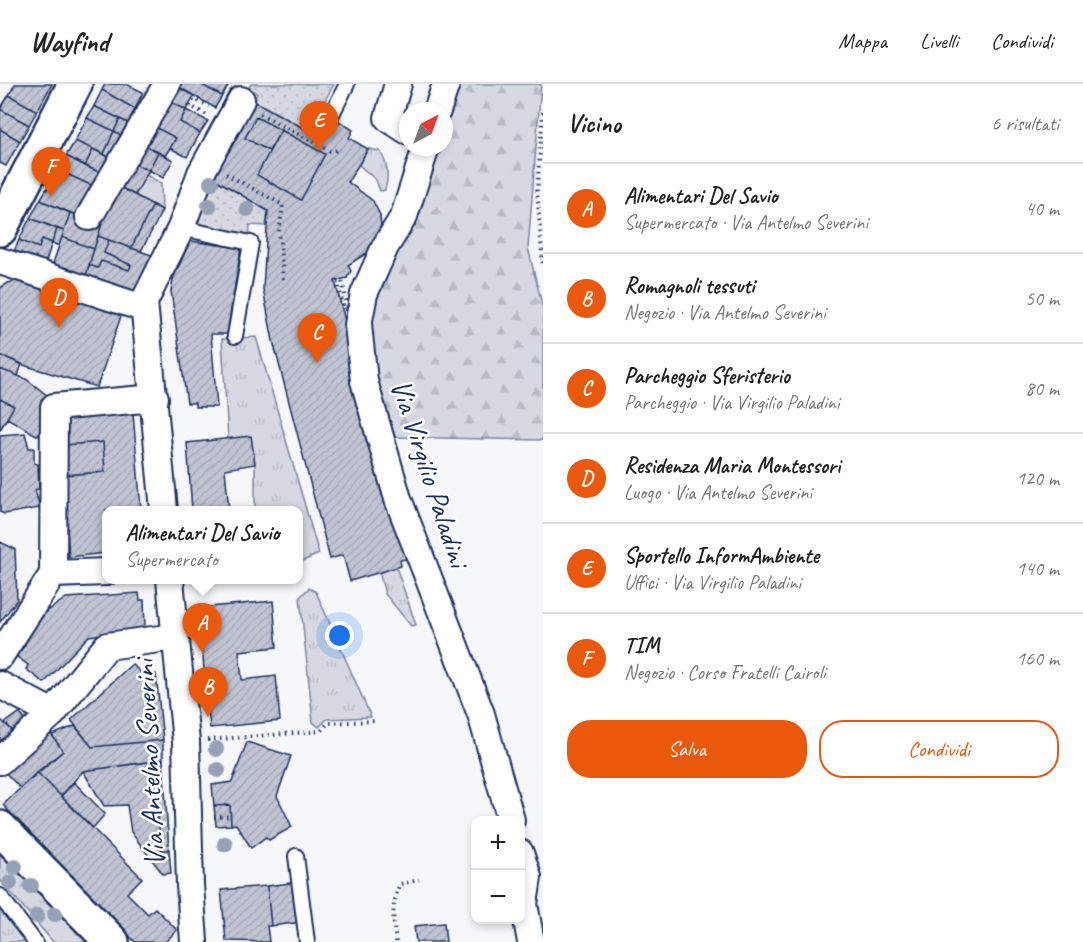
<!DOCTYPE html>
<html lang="it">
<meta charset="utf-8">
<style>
body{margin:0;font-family:Caveat,sans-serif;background:#f6f6f6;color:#222}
.controls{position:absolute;right:18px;bottom:18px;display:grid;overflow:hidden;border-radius:12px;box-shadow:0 3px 9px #0003}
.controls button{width:54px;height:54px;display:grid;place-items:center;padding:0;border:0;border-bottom:2px solid #e0e0e0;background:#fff;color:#222;font:30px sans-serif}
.compass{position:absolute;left:399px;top:18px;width:54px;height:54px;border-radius:50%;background:#fff;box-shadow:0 3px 9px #0003;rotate:41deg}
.you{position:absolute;left:340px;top:552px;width:21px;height:21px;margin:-15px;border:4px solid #fff;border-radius:50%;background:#1a73e8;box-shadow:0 0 0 9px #1a73e833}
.badge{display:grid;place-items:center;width:39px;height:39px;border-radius:50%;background:#ea580c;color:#fff;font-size:20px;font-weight:700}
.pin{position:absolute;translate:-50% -50px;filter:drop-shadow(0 2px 3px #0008)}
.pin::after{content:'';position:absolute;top:32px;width:21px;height:18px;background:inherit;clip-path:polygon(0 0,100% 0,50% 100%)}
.popup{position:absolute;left:102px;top:422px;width:201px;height:78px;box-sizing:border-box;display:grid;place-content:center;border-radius:12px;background:#fff;filter:drop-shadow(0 2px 4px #0005);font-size:20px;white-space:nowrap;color:#767676}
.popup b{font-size:22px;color:#222}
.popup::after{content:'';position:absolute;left:50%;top:100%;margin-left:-12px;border:12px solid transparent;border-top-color:#fff}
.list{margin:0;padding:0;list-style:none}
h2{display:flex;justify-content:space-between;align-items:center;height:78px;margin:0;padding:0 24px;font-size:26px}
h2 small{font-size:20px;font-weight:400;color:#767676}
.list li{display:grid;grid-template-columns:39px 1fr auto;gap:18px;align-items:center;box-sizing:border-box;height:90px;padding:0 24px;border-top:2px solid #e0e0e0}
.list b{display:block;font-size:22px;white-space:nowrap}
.list p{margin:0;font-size:20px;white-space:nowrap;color:#767676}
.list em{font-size:20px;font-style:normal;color:#767676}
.actions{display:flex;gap:12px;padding:18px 24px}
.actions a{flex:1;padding:14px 0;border:2px solid #ea580c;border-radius:24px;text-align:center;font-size:21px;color:#ea580c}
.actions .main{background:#ea580c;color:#fff}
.map{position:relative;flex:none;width:543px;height:858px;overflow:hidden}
header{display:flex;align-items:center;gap:36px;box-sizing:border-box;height:84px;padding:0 30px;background:#fff;border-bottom:2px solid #e0e0e0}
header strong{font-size:28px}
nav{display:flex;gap:33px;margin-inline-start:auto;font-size:21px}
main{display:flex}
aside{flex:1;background:#fff}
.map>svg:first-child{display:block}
</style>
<header>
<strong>Wayfind</strong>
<nav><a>Mappa</a><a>Livelli</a><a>Condividi</a></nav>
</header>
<main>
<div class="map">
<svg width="543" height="858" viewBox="0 0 543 858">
<defs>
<pattern id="grass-tufts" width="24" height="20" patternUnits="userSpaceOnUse" patternTransform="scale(1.5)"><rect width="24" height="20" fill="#d6d9e2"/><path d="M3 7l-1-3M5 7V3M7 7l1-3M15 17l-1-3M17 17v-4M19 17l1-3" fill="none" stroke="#b7bbc4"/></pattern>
<pattern id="forest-firs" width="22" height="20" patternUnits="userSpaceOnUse" patternTransform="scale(1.5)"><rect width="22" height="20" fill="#d6d9e2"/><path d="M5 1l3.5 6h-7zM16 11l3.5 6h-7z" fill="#b7bbc4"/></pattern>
<pattern id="park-dots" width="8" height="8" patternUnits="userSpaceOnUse" patternTransform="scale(1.5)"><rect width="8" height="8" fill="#d6d9e2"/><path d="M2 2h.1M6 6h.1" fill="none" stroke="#b7bbc4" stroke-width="1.8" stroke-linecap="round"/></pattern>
<pattern id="building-hatch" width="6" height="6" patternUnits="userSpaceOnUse" patternTransform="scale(1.5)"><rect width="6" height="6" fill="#c0c4d3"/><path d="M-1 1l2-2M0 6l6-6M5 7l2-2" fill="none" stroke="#a4a9b8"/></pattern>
</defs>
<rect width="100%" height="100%" fill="#f6f7f9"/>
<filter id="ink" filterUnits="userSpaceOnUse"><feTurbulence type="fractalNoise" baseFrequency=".0167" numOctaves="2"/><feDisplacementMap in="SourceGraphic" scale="12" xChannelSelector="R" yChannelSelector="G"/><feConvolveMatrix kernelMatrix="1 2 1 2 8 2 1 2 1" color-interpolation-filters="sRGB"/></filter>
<g filter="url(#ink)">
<path fill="url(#grass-tufts)" stroke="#7884a0" stroke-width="1.5" d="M368 65 380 67C388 81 389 91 385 106L380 107 376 96 359 81Z
M146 91 161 99 162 126 135 111Z
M256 253 319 470 298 479V426H255V380L251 353 228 355 222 255Z
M396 483 416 541 411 542 385 510 379 488Z
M309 504 316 508 371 633 327 635 319 643 313 638 300 513Z
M0 762 93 858H53L0 796Z
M0 826 26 858H0Z"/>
<path fill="url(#forest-firs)" stroke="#7884a0" stroke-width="1.5" d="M455 0H541L528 164 543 224V356L389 353 373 290 368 233 436 63H444V36Z"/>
<path fill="url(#park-dots)" stroke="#7884a0" stroke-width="1.5" d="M251 0H334L315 34 303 44 254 17 257 10 249 3Z
M208 91 268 127 266 142 250 141 249 154 188 138Z"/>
<path fill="url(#building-hatch)" stroke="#1b2f5e" stroke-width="1.5" d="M15 0H52L37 27 9 11Z
M105 0H126L143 8 135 25 102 6Z
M174 0H200L222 12 215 24Z
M200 0H229L222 12Z
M174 1 194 12 186 26 166 15Z
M102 6 135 25 128 39 94 22Z
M9 11 37 27 29 41 0 25Z
M166 15 186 26 180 38 200 49 187 73 170 64 176 54 151 41Z
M254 17 316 51 328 31 331 32 353 46 349 54 368 65 348 98 373 117 380 131 381 144 370 167 348 181 351 187 347 194 335 197 361 301 355 303 407 475 400 476 401 482 350 497 343 471 330 475 273 257 263 205 268 127 212 93Z
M94 22 120 35 114 47 87 34Z
M0 25 29 41 20 57 0 45Z
M186 26 208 37 200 49 180 38Z
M256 33 281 46 269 67 245 54Z
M87 34 114 47 104 70 75 57Z
M120 35 128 39 121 51 114 47Z
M151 41 176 54 165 72 141 59Z
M0 45 20 57 6 82 0 79Z
M281 46 325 70 301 116 257 91Z
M114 47 121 51 110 74 104 70Z
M75 57 93 65 85 82 66 72Z
M141 59 158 68 149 86 130 78Z
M93 65 110 74 101 89 85 82Z
M158 68 173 76 163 94 149 86Z
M66 72 101 89 95 103 58 86Z
M130 78 149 86 135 111 116 101Z
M58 86 95 103 81 133 40 116Z
M116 101 153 121 131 164 98 152 102 140 97 138Z
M40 116 70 129 64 147 30 134Z
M153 121 162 126 156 139 141 167 131 164Z
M70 129 102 140 94 165 62 153Z
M30 134 57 145 52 159 42 155 39 164 19 156Z
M57 145 64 147 59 162 52 159Z
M98 152 109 156 104 169 131 181 129 186 101 177 98 184 89 181Z
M62 153 94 165 85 195 51 185Z
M42 155 52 159 44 183 12 172 19 156 39 164Z
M109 156 154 172 135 213 85 195 89 181 98 184 101 177 129 186 131 181 104 169Z
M190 157 241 164 227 250H211L217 323H195V319H187L171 207 173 195Z
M24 195 123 226 97 303 23 281 0 271V204L8 199Z
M0 271 22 280 18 292 0 285Z
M0 285 26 295 52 315 38 352 7 334 14 322 0 315Z
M0 315 14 322 0 346Z
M133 329 141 426H106V469L69 473 63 391 105 388 103 358 64 361 62 334Z
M25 349 29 364H34V379L38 380 39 405 35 406 40 424 4 430 0 428V351Z
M251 352 255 380 225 385 229 426H192L187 359Z
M103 358 105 388 66 391 64 361Z
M0 458 15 465 17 516 0 538Z
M139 509 140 516H144L145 544 89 552 44 599 26 585 28 581 16 572 25 561 19 556 46 528 66 514Z
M273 517 277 563 239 567 242 596 276 592 280 637 210 644 198 524Z
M132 580 143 591 156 590 163 656 92 663 71 636Z
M19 629 30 641 17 651 5 639Z
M0 635 17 651 0 667Z
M75 642 92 663 163 656V676L83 687 61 712 37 688 63 667 52 651Z
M47 644 63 667 20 704 1 684Z
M247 658 291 672 277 712 292 743 269 756 266 753 251 764 236 740 231 741 230 721 214 722 212 701 232 698Z
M163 676 169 766H161L153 677Z
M153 677 161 766 145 767 131 748 127 721 104 722 83 687Z
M37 688 142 794 127 809 148 830 155 824 177 846 165 858H135L3 721Z
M74 698 105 730 93 744 61 712Z
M230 721 231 741 216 742 214 722Z
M161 766H169L171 789 163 790 145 767Z
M298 798 303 838 271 842 267 802Z
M267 802 271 842H267L269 858 226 857 221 806Z
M444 839 446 858H416L414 842Z"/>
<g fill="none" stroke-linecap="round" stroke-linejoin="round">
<defs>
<path id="service" d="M331 32 347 0
M181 144 251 159 235 252
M296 772 307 858
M0 812 35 858"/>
<path id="minor" d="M398 0 388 34 408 47
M437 27 446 0
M426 63 404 132 385 163 364 210 358 241 364 297 398 415 481 630 511 736
M89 133 167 0
M0 177 143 224
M164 426 144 218 181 144 201 89 241 16
M53 490 106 488
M170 496 186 658 190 801 194 858
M0 572 53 490 54 323 155 314
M0 601 53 629 107 562 175 553
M0 677 53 629
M520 769 528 793 524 820 531 858"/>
<path id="secondary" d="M0 145 75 0
M0 744 112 858"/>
</defs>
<use href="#service" stroke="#1b2f5e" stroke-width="18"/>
<use href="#minor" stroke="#1b2f5e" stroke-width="30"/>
<use href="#secondary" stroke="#1b2f5e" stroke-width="38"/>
<path stroke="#1b2f5e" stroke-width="4" stroke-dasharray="1.5 4.5" stroke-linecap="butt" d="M189 21 207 31
M190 22 194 15 209 22
M543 28 537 106 543 182
M260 30 330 67 341 66
M226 90 283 121 279 148 283 196
M208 656 321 647 328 639 376 637
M214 733 231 732
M396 858C393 838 391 819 400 800L419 796"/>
<use href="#service" stroke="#fff" stroke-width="14"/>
<use href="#minor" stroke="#fff" stroke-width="26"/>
<use href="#secondary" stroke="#fff" stroke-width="33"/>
<path stroke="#1b2f5e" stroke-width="4" stroke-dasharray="1.5 4.5" stroke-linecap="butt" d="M337 198 342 197 348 225 344 226 338 199"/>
</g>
<g fill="#97a1b6">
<circle cx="211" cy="99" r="8"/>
<circle cx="209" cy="122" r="8"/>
<circle cx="247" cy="125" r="8"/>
<circle cx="216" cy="665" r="8"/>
<circle cx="218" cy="686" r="8"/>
<circle cx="225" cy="760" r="8"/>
<circle cx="15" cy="783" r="8"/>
<circle cx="10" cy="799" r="8"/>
<circle cx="31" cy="802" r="8"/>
<circle cx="55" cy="830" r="8"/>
<circle cx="37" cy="832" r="8"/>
</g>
</g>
<g text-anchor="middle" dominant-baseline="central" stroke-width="5" stroke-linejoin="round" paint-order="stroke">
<g font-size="30" fill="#1b2f5e" stroke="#fff">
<text transform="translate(430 389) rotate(72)">Via Virgilio Paladini</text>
<text transform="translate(149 679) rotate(-93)">Via Antelmo Severini</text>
</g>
</g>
</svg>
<div class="controls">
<button>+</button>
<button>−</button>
</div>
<svg class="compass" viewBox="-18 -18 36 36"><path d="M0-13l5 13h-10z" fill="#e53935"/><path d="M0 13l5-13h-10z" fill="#767676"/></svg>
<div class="you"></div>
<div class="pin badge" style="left:202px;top:569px">A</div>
<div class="popup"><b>Alimentari Del Savio</b>Supermercato</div>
<div class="pin badge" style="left:208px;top:633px">B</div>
<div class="pin badge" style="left:317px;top:279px">C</div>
<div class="pin badge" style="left:59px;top:244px">D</div>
<div class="pin badge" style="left:319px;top:67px">E</div>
<div class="pin badge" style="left:51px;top:113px">F</div>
</div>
<aside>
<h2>Vicino<small>6 risultati</small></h2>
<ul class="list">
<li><span class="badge">A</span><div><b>Alimentari Del Savio</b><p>Supermercato · Via Antelmo Severini</p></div><em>40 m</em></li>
<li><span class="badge">B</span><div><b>Romagnoli tessuti</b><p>Negozio · Via Antelmo Severini</p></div><em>50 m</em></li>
<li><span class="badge">C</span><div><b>Parcheggio Sferisterio</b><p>Parcheggio · Via Virgilio Paladini</p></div><em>80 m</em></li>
<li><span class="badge">D</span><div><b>Residenza Maria Montessori</b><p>Luogo · Via Antelmo Severini</p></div><em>120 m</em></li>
<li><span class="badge">E</span><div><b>Sportello InformAmbiente</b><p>Uffici · Via Virgilio Paladini</p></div><em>140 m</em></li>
<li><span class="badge">F</span><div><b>TIM</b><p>Negozio · Corso Fratelli Cairoli</p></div><em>160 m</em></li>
</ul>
<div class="actions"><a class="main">Salva</a><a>Condividi</a></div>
</aside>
</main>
